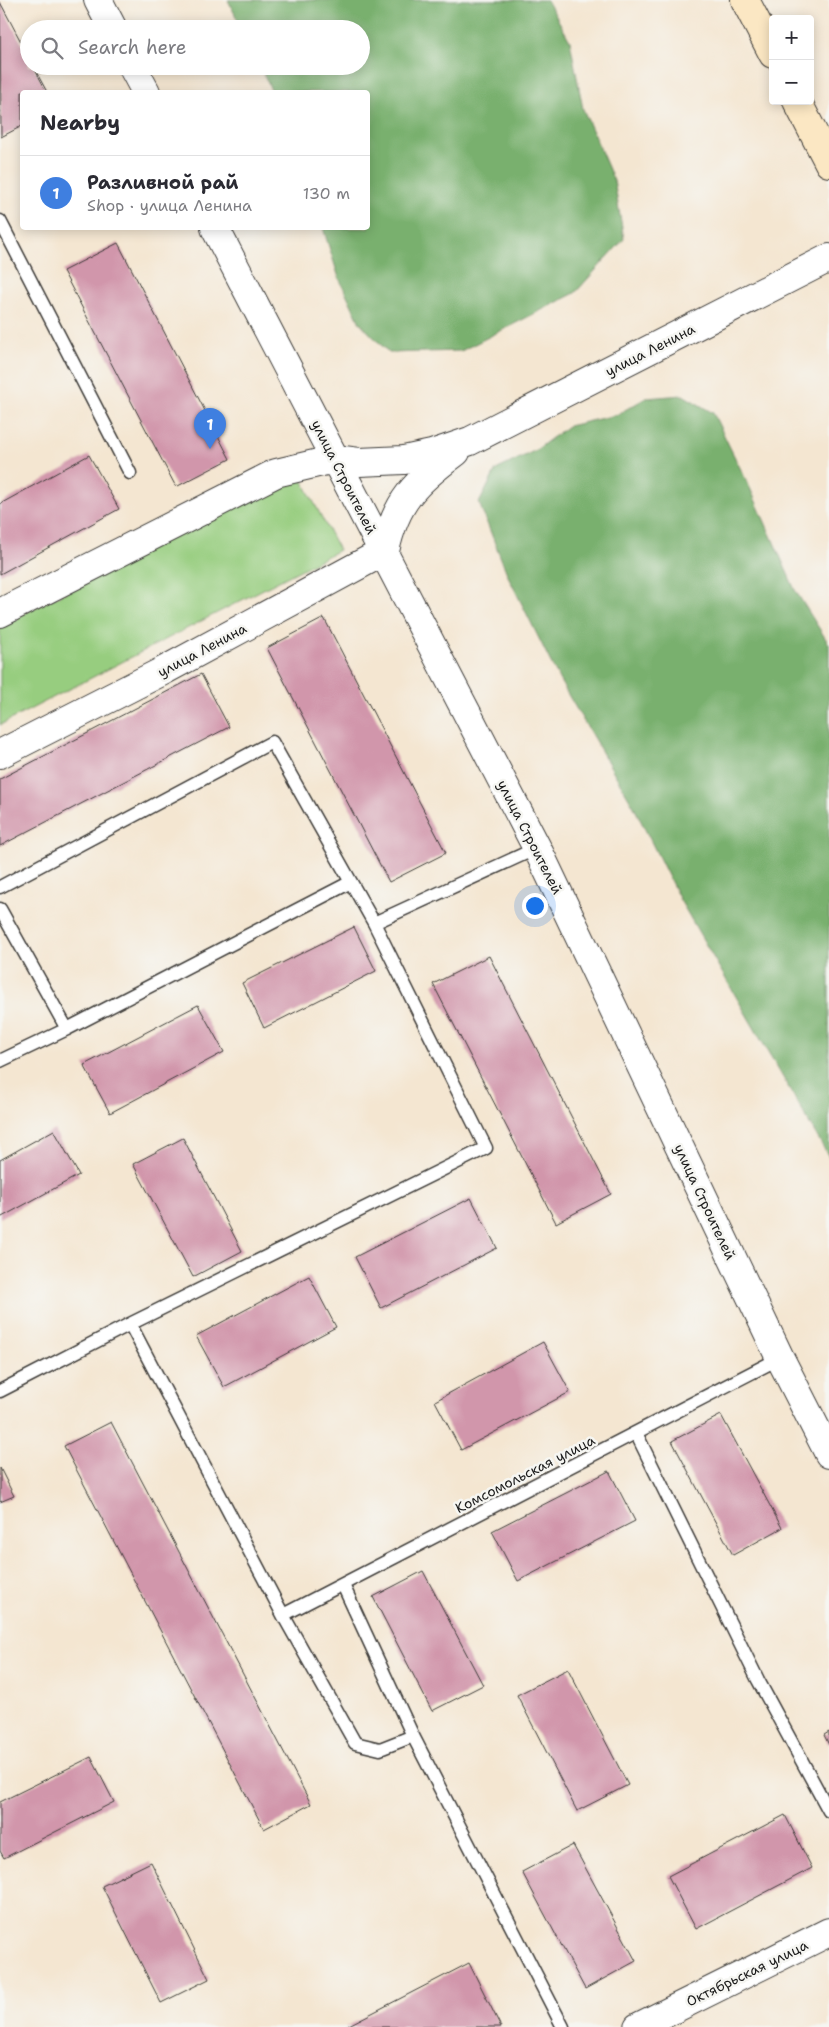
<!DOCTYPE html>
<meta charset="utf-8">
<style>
body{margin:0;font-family:"Shantell Sans",sans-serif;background:#f7f7f7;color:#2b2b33}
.controls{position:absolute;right:15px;top:15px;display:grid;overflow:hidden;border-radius:5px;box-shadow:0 2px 12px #0003}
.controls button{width:45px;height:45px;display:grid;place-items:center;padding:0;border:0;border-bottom:1px solid #e1e1e2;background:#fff;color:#2b2b33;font:25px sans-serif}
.you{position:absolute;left:534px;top:905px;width:18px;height:18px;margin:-12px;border:4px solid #fff;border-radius:50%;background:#1a73e8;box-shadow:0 0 0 8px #1a73e833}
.badge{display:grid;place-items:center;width:32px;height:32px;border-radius:50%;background:#ea580c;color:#fff;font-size:16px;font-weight:700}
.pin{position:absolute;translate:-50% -41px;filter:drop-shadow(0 1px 2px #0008)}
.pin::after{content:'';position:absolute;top:26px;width:18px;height:15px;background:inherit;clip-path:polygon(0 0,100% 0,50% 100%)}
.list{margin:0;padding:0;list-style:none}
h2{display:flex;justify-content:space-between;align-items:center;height:65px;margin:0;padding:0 20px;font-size:21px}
h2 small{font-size:16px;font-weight:400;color:#7c7c81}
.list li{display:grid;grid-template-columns:32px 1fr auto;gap:15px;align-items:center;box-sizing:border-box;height:75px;padding:0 20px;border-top:1px solid #e1e1e2}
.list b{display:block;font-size:19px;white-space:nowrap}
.list p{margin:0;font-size:16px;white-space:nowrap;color:#7c7c81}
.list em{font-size:16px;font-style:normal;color:#7c7c81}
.icon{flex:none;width:28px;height:28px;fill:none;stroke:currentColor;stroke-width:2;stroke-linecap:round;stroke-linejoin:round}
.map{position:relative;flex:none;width:829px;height:2027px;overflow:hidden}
.search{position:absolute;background:#fff;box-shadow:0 2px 12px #0003;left:20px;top:20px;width:350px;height:55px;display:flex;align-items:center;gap:12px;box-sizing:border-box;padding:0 18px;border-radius:28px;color:#7c7c81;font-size:19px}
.panel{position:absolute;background:#fff;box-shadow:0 2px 12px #0003;left:20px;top:90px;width:350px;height:140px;border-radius:5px}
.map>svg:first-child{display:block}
</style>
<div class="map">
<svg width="829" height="2027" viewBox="0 0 829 2027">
<rect width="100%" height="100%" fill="#f6f6f2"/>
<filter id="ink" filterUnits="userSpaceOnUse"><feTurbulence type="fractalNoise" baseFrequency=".02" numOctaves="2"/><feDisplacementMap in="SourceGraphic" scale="10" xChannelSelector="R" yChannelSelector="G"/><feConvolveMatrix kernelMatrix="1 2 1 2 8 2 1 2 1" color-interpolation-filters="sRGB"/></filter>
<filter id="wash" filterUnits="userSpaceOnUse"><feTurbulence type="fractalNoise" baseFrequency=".0096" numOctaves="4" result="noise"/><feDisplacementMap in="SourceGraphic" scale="20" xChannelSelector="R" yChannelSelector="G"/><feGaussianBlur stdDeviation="1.12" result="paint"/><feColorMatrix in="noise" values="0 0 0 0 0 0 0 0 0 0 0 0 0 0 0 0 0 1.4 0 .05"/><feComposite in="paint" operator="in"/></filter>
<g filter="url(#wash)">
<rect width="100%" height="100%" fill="#f4e6d1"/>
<path fill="#97cd7f" stroke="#5a744e" d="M298 472 339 550 0 725V626Z"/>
<path fill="#79b06e" stroke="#4a6645" d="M228 0H547L570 41 583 109 614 181 624 239 575 293 461 351 389 353 360 323 339 278 323 228H368V92H272L260 66H361V29H242Z
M683 395 713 413 750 488 795 590 829 644V1157L680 900 633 805 560 681 508 576 479 503 496 470 536 450 568 426 616 415 646 398Z"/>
<g id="blocks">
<path fill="#d196ab" d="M0 2 29 57V66H33L47 92H22V126L1 137Z
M118 243 230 459 176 487 63 271Z
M89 455 119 509 0 574V504Z
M324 618 446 853 389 882 267 648Z
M201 674 229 727 0 846V779Z
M354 927 376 971 264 1028 242 983Z
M489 956 611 1194 556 1223 433 984Z
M198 1005 224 1052 110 1113 84 1065Z
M54 1130 79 1175 0 1218V1160Z
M183 1138 242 1251 193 1277 133 1164Z
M471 1198 497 1248 381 1308 355 1257Z
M309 1276 336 1327 224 1387 196 1336Z
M543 1342 570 1392 461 1450 435 1401Z
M721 1415 782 1528 733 1555 672 1441Z
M111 1422 311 1804 264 1829 64 1446Z
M0 1468 14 1496 0 1502Z
M609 1471 635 1521 518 1581 492 1531Z
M423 1571 483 1685 432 1711 373 1597Z
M568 1669 628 1785 577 1811 517 1695Z
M829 1732V1745L824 1735Z
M91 1757 114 1802 4 1858 0 1851V1802Z
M785 1815 812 1868 696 1929 668 1876Z
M573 1845 636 1961 585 1989 522 1872Z
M151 1862 209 1979 161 2003 102 1886Z
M469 1963 501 2027H345Z"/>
</g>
</g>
<g filter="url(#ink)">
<use href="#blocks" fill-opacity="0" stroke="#3c3a37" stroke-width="1"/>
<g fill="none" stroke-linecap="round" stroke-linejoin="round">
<defs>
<path id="service" d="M0 221 130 473
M0 887 272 742 374 923 486 1148 130 1324 0 1391
M0 909 67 1029 351 882
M374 923 537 848
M0 1061 67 1029
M130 1324 283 1615 355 1743 380 1749 413 1736
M636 1433 758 1680 829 1811
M343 1585 413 1736 563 2027
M283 1615 780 1358"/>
<path id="tertiary" d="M98 0 113 29
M132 66 146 92
M215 228 537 848 780 1358 829 1454
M0 613 276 473 335 459 359 462 404 460 432 454 470 441 829 258
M0 754 163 671 385 551C396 500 416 482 456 452
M638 2027 829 1932"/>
<path id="secondary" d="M745 0 773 54
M797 101 829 163"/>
</defs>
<use href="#service" stroke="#3c3a37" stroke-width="15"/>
<use href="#tertiary" stroke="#3c3a37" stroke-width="30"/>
<use href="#secondary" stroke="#3c3a37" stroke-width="30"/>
<use href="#service" stroke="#fff" stroke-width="12"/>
<use href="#tertiary" stroke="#fff" stroke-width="28"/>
<use href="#secondary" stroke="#fbe7c3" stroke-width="28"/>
</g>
</g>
<g text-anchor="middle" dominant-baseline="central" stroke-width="5" stroke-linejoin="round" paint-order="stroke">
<g font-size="14" fill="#1c1c1c" stroke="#f6f6f2">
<text transform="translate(650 350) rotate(-27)">улица Ленина</text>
<text transform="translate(344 477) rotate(63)">улица Строителей</text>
<text transform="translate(202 650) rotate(-28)">улица Ленина</text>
<text transform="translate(530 837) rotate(63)">улица Строителей</text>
<text transform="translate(705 1202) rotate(65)">улица Строителей</text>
<text transform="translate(525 1474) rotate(-27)">Комсомольская улица</text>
<text transform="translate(747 1973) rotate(-26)">Октябрьская улица</text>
</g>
</g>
</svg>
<div class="controls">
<button>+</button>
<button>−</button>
</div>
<div class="you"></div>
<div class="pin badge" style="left:210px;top:449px;background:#3f7fe0">1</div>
<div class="search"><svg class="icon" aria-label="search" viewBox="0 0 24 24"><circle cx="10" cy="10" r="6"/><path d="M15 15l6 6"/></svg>Search here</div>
<section class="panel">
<h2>Nearby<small></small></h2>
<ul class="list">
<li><span class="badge" style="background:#3f7fe0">1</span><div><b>Разливной рай</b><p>Shop · улица Ленина</p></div><em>130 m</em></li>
</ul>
</section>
</div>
